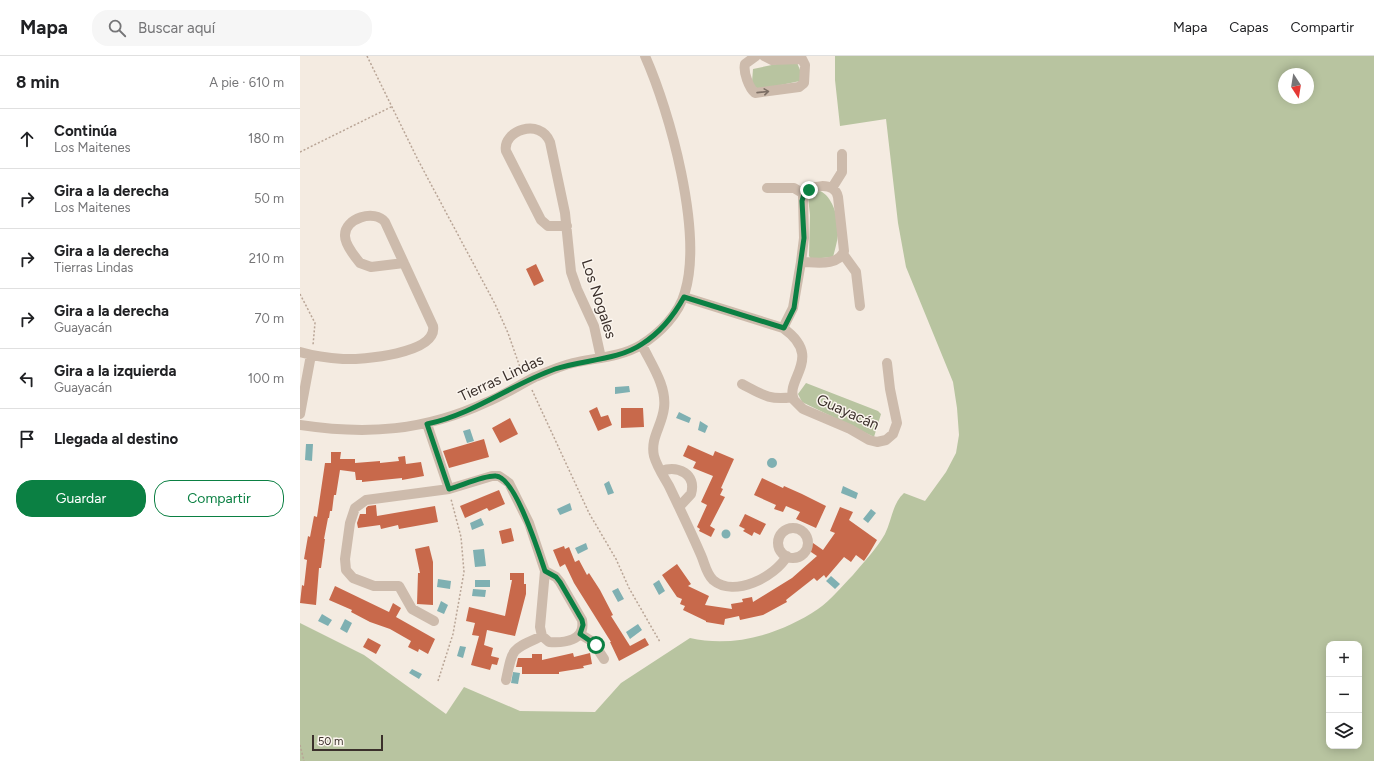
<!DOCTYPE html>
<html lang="es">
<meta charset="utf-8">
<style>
body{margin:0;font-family:Figtree,sans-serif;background:#f6f6f6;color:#202124}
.controls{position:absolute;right:12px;bottom:12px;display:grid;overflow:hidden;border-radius:8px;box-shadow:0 2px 10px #0003}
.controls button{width:36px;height:36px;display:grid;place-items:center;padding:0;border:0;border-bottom:1px solid #e0e0e0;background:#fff;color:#202124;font:20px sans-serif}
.compass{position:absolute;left:978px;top:12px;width:36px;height:36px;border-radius:50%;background:#fff;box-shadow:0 2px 10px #0003;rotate:168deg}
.scale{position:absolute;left:12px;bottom:10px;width:71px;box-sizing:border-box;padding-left:4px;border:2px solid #3b302b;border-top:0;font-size:11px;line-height:14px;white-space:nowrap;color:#3b302b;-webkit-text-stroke:3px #fbf5ee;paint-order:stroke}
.stop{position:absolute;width:12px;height:12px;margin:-9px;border:3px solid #0b8043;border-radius:50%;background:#fff}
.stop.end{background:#0b8043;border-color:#fff;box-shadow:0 1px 4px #0008}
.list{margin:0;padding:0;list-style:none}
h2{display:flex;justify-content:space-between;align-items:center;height:52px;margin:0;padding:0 16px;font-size:17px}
h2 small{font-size:13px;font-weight:400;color:#757577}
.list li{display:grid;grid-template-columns:26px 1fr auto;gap:12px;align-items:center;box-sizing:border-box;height:60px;padding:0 16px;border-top:1px solid #e0e0e0}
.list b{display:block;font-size:15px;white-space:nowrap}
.list p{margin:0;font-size:13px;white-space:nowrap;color:#757577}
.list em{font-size:13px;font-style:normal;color:#757577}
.actions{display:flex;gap:8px;padding:12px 16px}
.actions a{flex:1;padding:9px 0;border:1px solid #0b8043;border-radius:16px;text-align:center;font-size:14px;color:#0b8043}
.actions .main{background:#0b8043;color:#fff}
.icon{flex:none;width:22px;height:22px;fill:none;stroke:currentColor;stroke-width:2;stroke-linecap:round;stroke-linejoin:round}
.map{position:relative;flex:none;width:1074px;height:705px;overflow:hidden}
header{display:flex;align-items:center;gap:24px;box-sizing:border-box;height:56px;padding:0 20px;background:#fff;border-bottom:1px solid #e0e0e0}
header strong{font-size:19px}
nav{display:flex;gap:22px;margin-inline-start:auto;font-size:14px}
.search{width:280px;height:36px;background:#f6f6f6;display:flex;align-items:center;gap:10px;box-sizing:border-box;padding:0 14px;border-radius:16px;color:#757577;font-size:15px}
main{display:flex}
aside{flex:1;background:#fff}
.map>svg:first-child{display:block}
</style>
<header>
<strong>Mapa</strong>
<div class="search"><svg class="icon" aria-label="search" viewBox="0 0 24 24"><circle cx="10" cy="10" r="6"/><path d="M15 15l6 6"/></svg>Buscar aquí</div>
<nav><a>Mapa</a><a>Capas</a><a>Compartir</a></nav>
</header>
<main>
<aside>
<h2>8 min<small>A pie · 610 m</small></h2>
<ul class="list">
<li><svg class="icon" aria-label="ahead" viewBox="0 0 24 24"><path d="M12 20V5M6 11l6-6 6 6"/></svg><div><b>Continúa</b><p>Los Maitenes</p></div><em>180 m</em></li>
<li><svg class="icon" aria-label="right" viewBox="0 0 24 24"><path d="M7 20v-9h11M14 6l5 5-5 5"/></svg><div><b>Gira a la derecha</b><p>Los Maitenes</p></div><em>50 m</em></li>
<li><svg class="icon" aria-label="right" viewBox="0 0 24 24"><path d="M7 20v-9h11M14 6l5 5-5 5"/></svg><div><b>Gira a la derecha</b><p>Tierras Lindas</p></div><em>210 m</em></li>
<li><svg class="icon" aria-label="right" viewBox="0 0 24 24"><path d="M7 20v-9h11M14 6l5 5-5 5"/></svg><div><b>Gira a la derecha</b><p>Guayacán</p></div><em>70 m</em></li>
<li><svg class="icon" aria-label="left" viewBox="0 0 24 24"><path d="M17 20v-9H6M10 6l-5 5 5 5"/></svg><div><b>Gira a la izquierda</b><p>Guayacán</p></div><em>100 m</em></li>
<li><svg class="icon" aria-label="arrive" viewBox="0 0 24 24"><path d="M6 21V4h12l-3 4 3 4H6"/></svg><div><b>Llegada al destino</b></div></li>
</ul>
<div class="actions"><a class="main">Guardar</a><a>Compartir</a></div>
</aside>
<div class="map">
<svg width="1074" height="705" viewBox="0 0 1074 705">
<rect width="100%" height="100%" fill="#f4ebe1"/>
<path fill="#b8c4a0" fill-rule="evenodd" d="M535 0H1074V705H0V567L64 599 146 658 164 631 220 655 295 656 321 627 390 582C434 592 481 578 518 553 531 544 542 530 553 519 564 506 577 492 585 478 592 464 592 448 604 437L625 445 646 416 656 397 659 379 657 352 653 326 606 211 598 167 586 63 540 70 535 24ZM984 18H1008V42H984ZM1029 588H1059V690H1029Z
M496 4 500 14V25L457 34 452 26 453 13Z
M520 135C533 140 540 166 538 179 537 186 535 194 533 201L511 203 509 200 510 159 508 141 512 137Z
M506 327 578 355 581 358 574 381 502 346 498 338Z"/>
<path fill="#7fb0b2" d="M329 330 330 336 315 338V331Z
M379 356 391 362 389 367 376 362Z
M400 365 408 370 405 377 398 374Z
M170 373 174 385 167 387 163 375Z
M6 388H13L12 405 5 404Z
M467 407a5 5 0 1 1 10 0a5 5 0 1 1-10 0Z
M309 425 314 437 308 439 304 428Z
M543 430 558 437 556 443 541 437Z
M270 447 272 454 260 459 257 453Z
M571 453 576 457 568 467 563 463Z
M181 462 184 469 172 474 170 467Z
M421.5 478a4.5 4.5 0 1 1 9 0a4.5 4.5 0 1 1-9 0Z
M286 487 288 493 278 498 275 492Z
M184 493 186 510 175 511 173 494Z
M531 520 540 528 535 533 526 525Z
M138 523 151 525 150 533 137 531Z
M175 524H190V531H175Z
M359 524 365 535 359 539 353 528Z
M318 532 324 543 318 546 312 535Z
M173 533 186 534 185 541 172 540Z
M141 545 148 549 144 558 137 555Z
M22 558 32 564 28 570 18 565Z
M45 563 52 567 47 577 40 573Z
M338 568 342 574 330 583 326 576Z
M160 590 166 591 163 602 157 600Z
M112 613 122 618 119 623 109 617Z
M213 616 220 617 218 628 211 627Z"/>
<path fill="#c8694b" d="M236 208 244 225 234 230 226 213Z
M297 351 301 361 308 359 312 369 298 375 289 355Z
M321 352H343L344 371 321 372Z
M210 362 218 378 200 387 192 372Z
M184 383 189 401 149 412 143 395Z
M388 389 413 400 415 395 434 403 421 432 423 433 420 439 425 441 410 470 415 473 411 481 399 475 400 473 397 471 407 449 401 446 413 420 393 412 396 406 383 400Z
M31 396H41L40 403H55V407L80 405V407L99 405 98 401 105 400 106 408 121 406 124 420 102 424V422L62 426V424H56L55 416 40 414 36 439H34L32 455H30L29 462H28L24 483H25L21 512H19L16 549 0 547 2 529 4 530 7 504 4 503 8 480 10 481 14 460 17 461 25 407H31Z
M462 422 483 432 484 430 502 438 526 450 516 472 496 463 500 456 486 450 483 456 474 453 476 449 454 439Z
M199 434 205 448 189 455 187 452 165 462 160 450Z
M76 449 77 460 135 450 138 466 99 473 98 469 81 473 80 469 58 472 57 467 60 458H66V452L68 450Z
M540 451 553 456 549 464 577 484 570 496 564 505 556 499 551 506 544 501 526 522 524 519 517 525 514 522 486 544 487 546 463 559 440 564 439 560 425 563 424 569 406 566V565L383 554 385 550 380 548 382 543 377 541 362 519 377 508 391 528 388 530 409 540 405 549 432 553 431 548 443 546 442 543 452 541 453 546 492 522 517 500 508 494 513 487 523 494 535 477 530 475Z
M445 458 466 468 460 479 454 476 452 480 443 475 445 473 439 470Z
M211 472 214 485 202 488 199 475Z
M129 490 133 506V549L117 548 118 517H120L115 493Z
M264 490 265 493 269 491 275 506 279 504 287 519 289 517 300 534 313 559 311 560 330 590 345 582 349 589 319 605 310 586H311L274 527 265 508 260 511 253 494Z
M210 517H224V528H226V538L215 580 187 574 184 589 193 592 191 600 199 602 197 609 192 608 190 614 171 609 179 580 172 579 175 567 166 565 169 551 205 560 212 524H210Z
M35 530 89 556 93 547 101 552 96 561 135 583 128 598 119 593 118 596 108 591 111 585 90 573 70 566 51 556 52 554 29 544Z
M68 582 81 589 76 598 63 591Z
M273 597 274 601 290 597 292 608 283 610 284 612 259 616V618H222V611H216L218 602H232V598H242V604Z"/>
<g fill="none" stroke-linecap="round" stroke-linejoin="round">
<path stroke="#b9a596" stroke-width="1.5" stroke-dasharray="2 2" stroke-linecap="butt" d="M67 0 118 104 195 248 208 277 222 317
M0 96 91 51
M0 238 15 267 13 289
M232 334 289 457 316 503 329 532 360 586
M138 625 153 578 164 516 161 481 151 443
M0 689 4 705"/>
<path stroke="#cdbbac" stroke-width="10" d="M456 0 445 8C443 16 449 32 455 37L499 31 504 27 505 9 502 3 472 4 464 0
M467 132H494L504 138
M532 132 542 116V98
M267 170H248L241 164 206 95C202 75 240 61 250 86L265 157 271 216 277 233 294 270 301 302
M543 198 556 216 560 250
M384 241 483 272C525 302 484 323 494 344L503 353 550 373 569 384 577 386 586 384 593 378 597 367 590 333 587 307
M483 272 493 252 501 206 504 182 503 141C508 128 535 125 538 141L544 195C538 211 515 206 501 206
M342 289C351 308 367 330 364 352 362 370 350 382 354 400 357 411 364 421 369 430 380 453 391 476 401 499 405 508 406 517 413 524 434 542 475 521 487 500
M0 296C14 300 28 302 43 303 61 304 138 298 133 270L85 166C75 153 44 162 45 180 45 189 55 201 60 207L71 211 104 207
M442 328C461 338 470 345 492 341
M0 358 11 299
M127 368 149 433
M0 369C67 379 125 375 187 346 204 339 219 329 235 321 247 316 260 310 273 307 295 302 321 301 341 289 360 277 379 258 385 236 403 176 370 56 345 0
M361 415C378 409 397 418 391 438L379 451
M478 487a15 15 0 1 1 30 0a15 15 0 1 1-30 0Z
M134 565 112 553 99 530H74L53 522 46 514 45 503 50 467 55 452 66 444 149 433 192 420H199L209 427 229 467 245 515 240 571 242 580 249 586C264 587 286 585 282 564L260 526 256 521 245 515
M280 578 293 586 304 603
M206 624C213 591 211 594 242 580"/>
</g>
<defs><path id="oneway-shaft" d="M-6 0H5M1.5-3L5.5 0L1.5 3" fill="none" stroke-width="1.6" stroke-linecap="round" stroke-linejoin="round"/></defs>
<use stroke="#7d6f65" href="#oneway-shaft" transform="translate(463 36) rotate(-6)"/>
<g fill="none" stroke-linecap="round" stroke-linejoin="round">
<path stroke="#0b8043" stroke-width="5" d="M296 589 280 578 283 569 282 564 260 526 256 521 245 515C239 497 215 421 196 420 184 419 161 430 149 433L127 368C174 358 210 329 255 313 282 304 319 304 342 288 361 276 373 261 384 241L484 272 494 252 504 182 502 145 504 138 509 134"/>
</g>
<g text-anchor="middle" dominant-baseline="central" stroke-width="3" stroke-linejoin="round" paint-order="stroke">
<g font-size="15" fill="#3b302b" stroke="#fbf5ee">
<text transform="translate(299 243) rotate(72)">Los Nogales</text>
<text transform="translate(201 322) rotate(-25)">Tierras Lindas</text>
<text transform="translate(548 356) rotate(24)">Guayacán</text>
</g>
</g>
</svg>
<div class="controls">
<button>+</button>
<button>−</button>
<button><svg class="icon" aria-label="layers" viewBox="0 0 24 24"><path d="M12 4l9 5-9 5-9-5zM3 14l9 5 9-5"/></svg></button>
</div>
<svg class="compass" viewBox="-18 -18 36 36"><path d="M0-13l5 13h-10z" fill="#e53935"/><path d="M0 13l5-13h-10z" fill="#757577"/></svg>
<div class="scale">50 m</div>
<div class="stop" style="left:296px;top:589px"></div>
<div class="stop end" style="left:509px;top:134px"></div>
</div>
</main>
